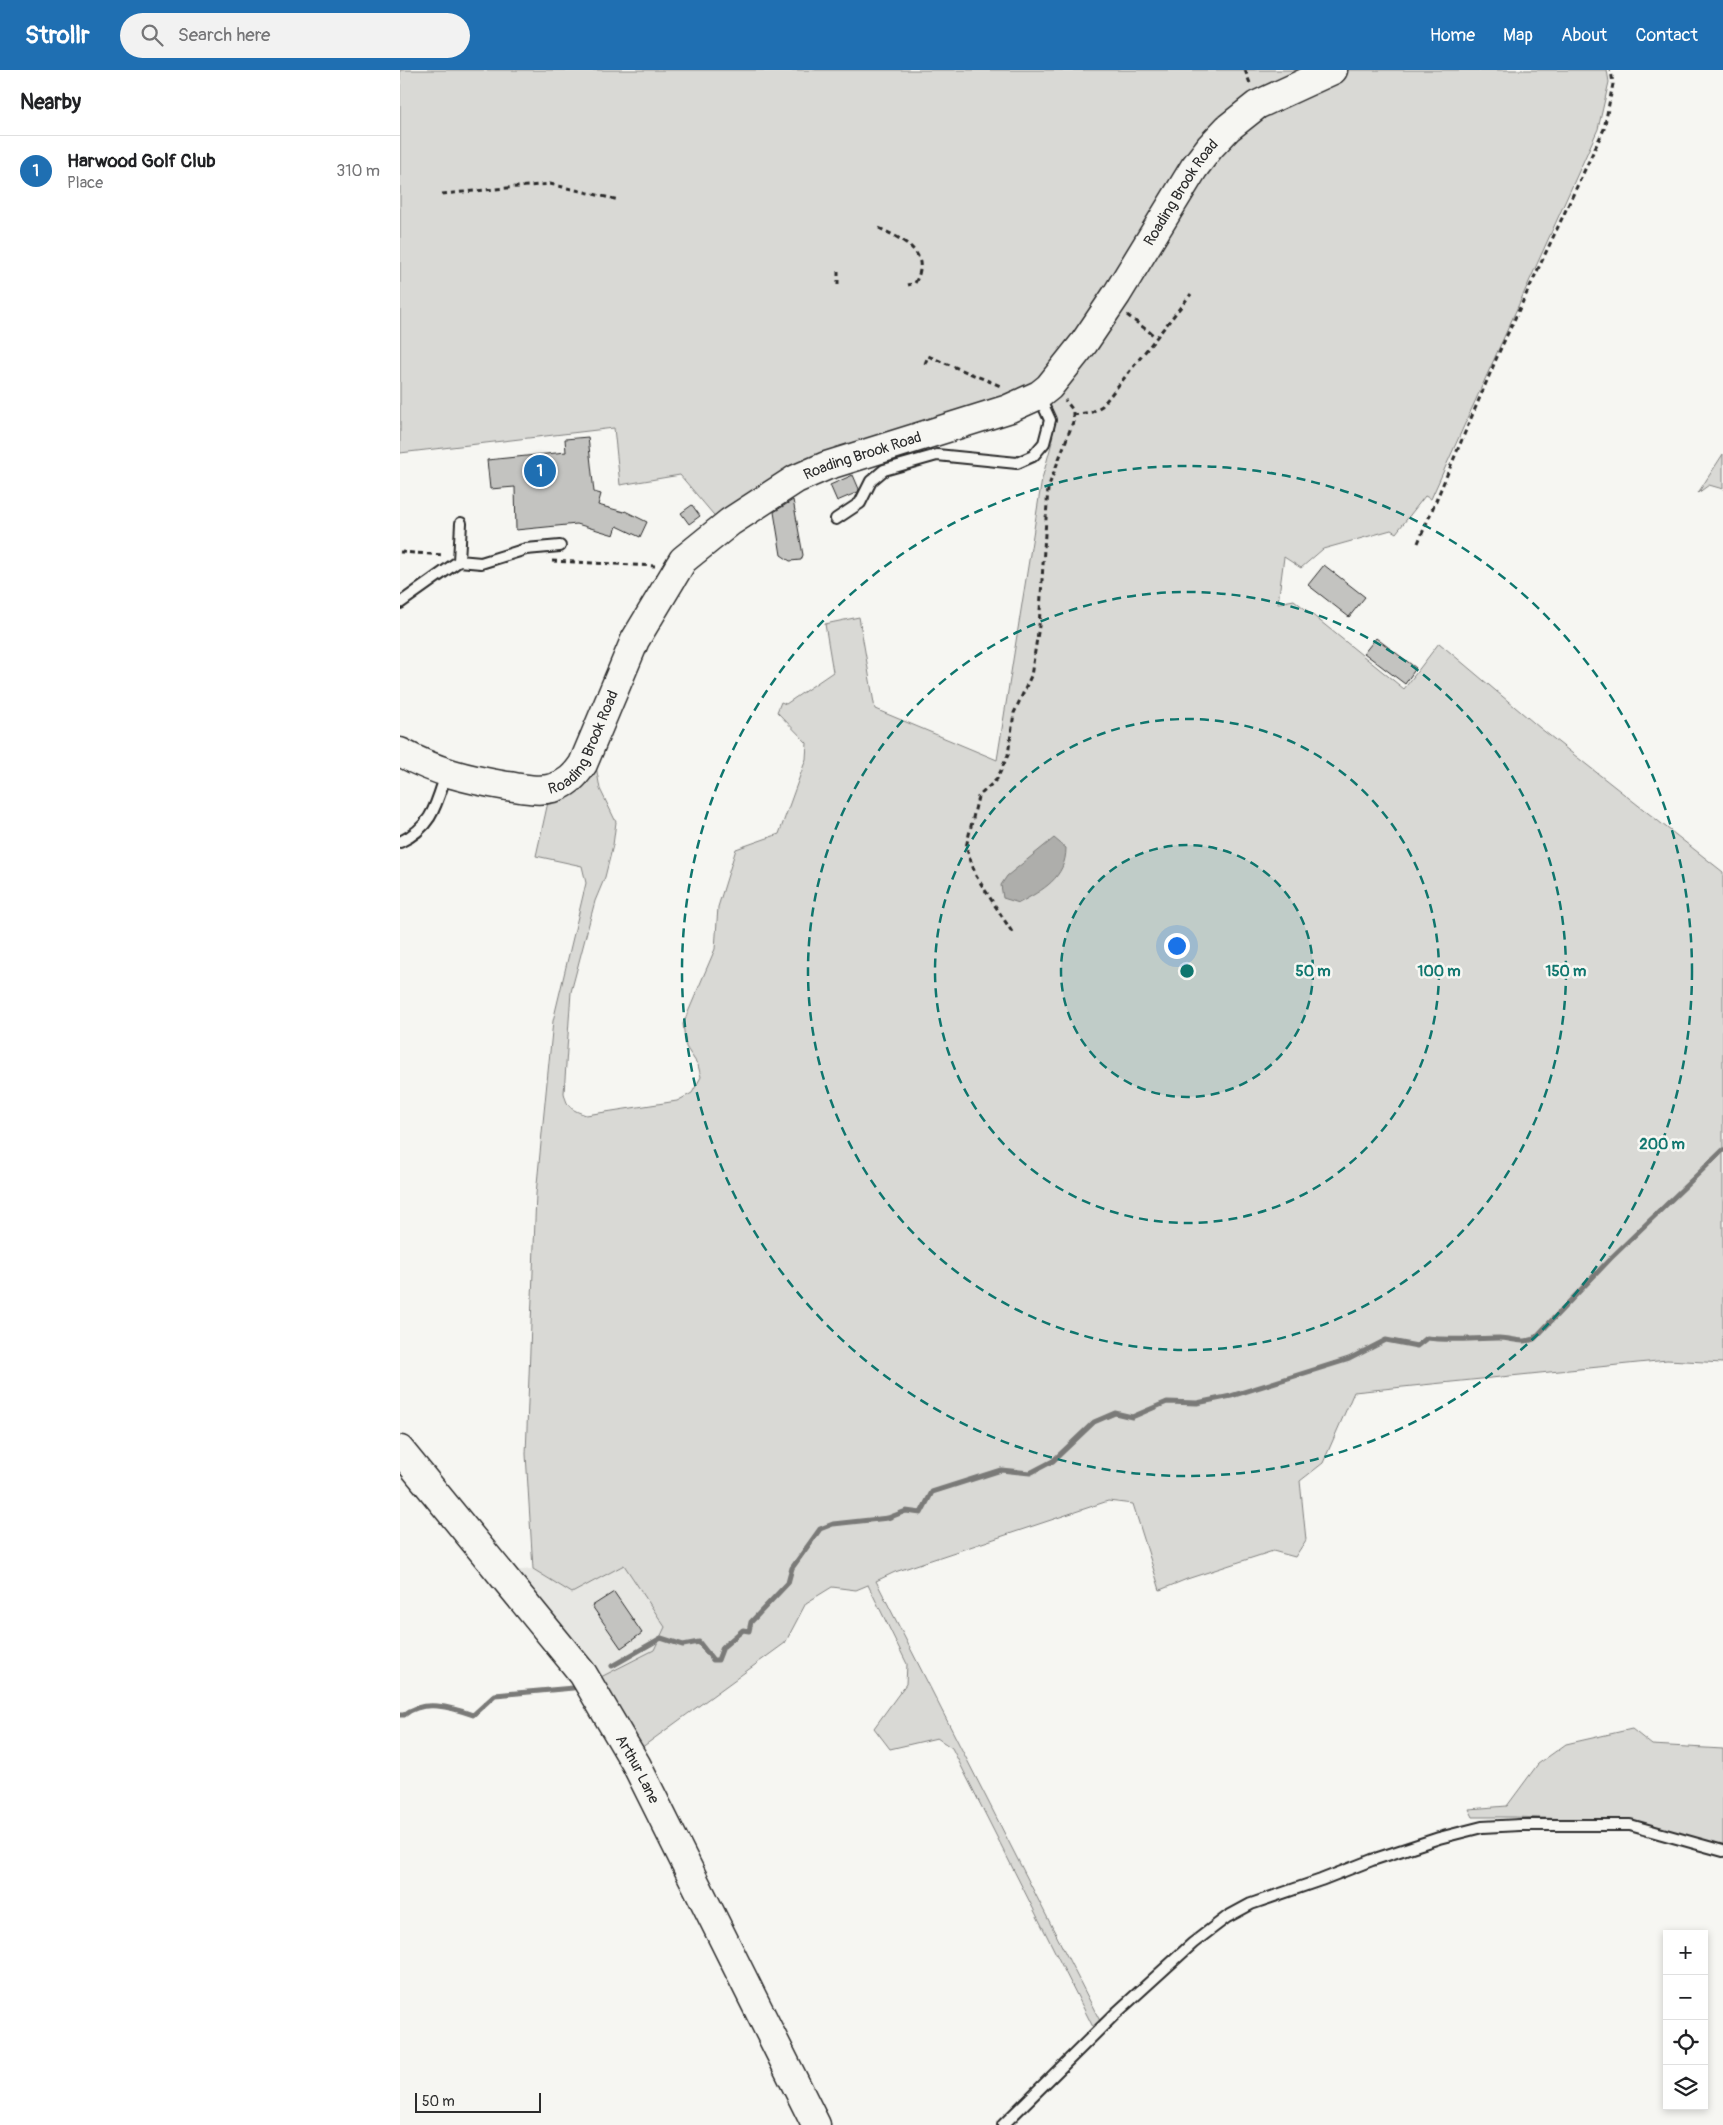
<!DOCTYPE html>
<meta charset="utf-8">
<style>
body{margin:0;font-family:Pangolin,sans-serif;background:#f2f2f2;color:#202124}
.controls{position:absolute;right:15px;bottom:15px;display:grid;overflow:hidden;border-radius:0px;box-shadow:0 2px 8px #0003}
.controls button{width:45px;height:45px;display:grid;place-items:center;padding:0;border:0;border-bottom:1px solid #e0e0e0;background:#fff;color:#202124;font:25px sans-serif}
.scale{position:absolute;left:15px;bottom:12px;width:126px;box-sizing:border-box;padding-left:5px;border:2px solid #2b2b2b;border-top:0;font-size:14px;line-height:18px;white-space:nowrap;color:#2b2b2b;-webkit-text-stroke:4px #f6f6f2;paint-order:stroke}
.you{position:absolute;left:776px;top:875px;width:18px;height:18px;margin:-12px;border:4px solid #fff;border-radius:50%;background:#1a73e8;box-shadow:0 0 0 8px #1a73e833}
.badge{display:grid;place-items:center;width:32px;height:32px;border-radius:50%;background:#1f6fb2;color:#fff;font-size:16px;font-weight:700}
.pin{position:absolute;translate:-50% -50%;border:2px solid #fff;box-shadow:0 1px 5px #0006}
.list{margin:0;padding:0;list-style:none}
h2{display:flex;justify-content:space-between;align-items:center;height:65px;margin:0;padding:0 20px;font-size:21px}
h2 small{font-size:16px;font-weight:400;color:#757577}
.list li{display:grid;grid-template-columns:32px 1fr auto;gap:15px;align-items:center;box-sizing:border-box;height:70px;padding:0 20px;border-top:1px solid #e0e0e0}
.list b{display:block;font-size:19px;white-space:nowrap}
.list p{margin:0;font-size:16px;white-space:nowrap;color:#757577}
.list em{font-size:16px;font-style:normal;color:#757577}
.icon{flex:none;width:28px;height:28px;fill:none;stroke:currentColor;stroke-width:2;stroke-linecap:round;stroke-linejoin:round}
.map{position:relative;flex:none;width:1323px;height:2055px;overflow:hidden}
header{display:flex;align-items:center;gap:30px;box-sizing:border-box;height:70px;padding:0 25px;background:#1f6fb2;color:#fff}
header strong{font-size:24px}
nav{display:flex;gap:28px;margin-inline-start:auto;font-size:18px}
.search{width:350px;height:45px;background:#f2f2f2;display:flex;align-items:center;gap:12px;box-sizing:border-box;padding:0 18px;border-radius:28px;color:#757577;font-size:19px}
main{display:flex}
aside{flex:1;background:#fff}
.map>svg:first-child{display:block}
</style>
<header>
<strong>Strollr</strong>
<div class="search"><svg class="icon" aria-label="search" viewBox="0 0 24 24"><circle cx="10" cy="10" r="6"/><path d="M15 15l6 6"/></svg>Search here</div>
<nav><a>Home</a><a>Map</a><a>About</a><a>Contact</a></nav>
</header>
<main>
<aside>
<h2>Nearby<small></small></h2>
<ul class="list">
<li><span class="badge">1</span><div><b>Harwood Golf Club</b><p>Place</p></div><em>310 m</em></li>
</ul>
</aside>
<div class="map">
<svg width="1323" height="2055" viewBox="0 0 1323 2055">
<rect width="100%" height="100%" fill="#f6f6f2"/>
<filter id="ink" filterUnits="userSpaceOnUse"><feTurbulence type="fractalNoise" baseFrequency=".02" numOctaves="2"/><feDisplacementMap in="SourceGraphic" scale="10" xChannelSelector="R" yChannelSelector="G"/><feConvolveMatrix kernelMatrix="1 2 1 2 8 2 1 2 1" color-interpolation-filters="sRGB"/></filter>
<g filter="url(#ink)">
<path fill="#e7e7e3" d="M224 1495 265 1557 254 1580 197 1609 110 1501 133 1499 172 1523Z"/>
<path fill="#d9d9d5" stroke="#828280" d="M0 0H1207L1209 12 1198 59 1031 429 1025 426 996 463 991 460 923 479 901 498 884 487 878 533 894 530 1004 619 1039 573 1140 658 1323 802V1293L1267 1290 954 1322 923 1393 900 1411 906 1470 895 1487 873 1481 787 1509 760 1520 733 1434 708 1431 495 1502 476 1511 700 1951 693 1957 552 1678 537 1668 490 1679 474 1658 506 1614 507 1594 468 1515 456 1520 432 1517 406 1533 385 1573 241 1678 226 1649 197 1609 254 1580 265 1557 224 1495 172 1523 133 1499 126 1384 136 1124 153 951 186 813 182 796 136 786 148 732 196 696 200 719 216 752 213 775 205 807 195 831 171 922 164 1023C167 1038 172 1040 186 1045L277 1031 292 1023 301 1007 298 995 286 977 283 954 315 879 318 837 336 779 379 764 406 689 407 673 377 642 381 632 386 634 433 602 425 554 459 547 475 639 597 690 642 409 652 372 642 339 618 326 319 451 280 405 220 415 214 358 0 383Z
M1323 384V419L1309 415 1298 423Z
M1232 1659 1252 1675 1323 1679V1778L1233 1751 1114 1747H1073L1069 1739 1107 1736 1138 1694 1166 1674Z"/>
<path fill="#aeaeab" stroke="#7a7a78" d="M654 768 666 778C666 808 643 820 619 833L603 828 601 815 607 806Z"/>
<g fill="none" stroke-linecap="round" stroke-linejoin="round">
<path stroke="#7a7a78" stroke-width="5" d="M212 1596 261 1568 283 1575 299 1572 313 1590H318L323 1577 343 1560 349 1561 351 1552 388 1513 392 1498 420 1459 433 1454 488 1448 506 1441 521 1443 532 1422 601 1400 630 1403 653 1391 694 1352 715 1343 732 1347 767 1332 797 1333 831 1326 949 1289 986 1270 1017 1276 1027 1268C1052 1271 1075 1268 1099 1268 1111 1268 1122 1274 1134 1269L1211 1188 1323 1080
M0 1645H4C23 1629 51 1637 73 1645L95 1625 173 1618"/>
</g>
<path fill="#c3c3c0" stroke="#2b2b2b" d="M188 367 194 422 201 424 198 435 224 442 225 441 247 452 240 467 217 456 214 465 177 454 116 460 115 417 90 419 87 390 166 382 165 369Z
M453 405 459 419 458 422 437 431 430 415Z
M393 430 403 485 401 490 390 491 381 485 374 442Z
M292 435 300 446 289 454 281 443Z
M924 495 965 527 949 547 908 515Z
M976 568 1016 598 1005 614 964 583Z
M214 1522 242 1563 221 1578 192 1536Z"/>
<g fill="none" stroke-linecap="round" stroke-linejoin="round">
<defs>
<path id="lane" d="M436 449 460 433 471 411 484 400 537 385 617 393 633 386 644 373 650 350 639 326
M59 491 81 493 126 479 160 476
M0 533 59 491 61 453
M0 772C32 757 36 735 46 704
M603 2055 715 1944 793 1873 827 1847 851 1834 921 1810 972 1790 1039 1768 1082 1757 1120 1755H1230L1323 1781"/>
<g id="secondary">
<path id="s1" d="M0 682C37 702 66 709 107 716 123 718 137 722 153 718 167 714 175 706 183 694L235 570 283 490 330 452 396 409 426 396 608 339 639 325 649 317 684 273 717 224 794 98 810 77 828 58 857 35 933 0"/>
<path id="s2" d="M0 1380 183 1604 236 1694 416 2055"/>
</g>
</defs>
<use href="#lane" stroke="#2b2b2b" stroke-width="14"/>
<use href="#secondary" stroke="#2b2b2b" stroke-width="31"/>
<path stroke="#2b2b2b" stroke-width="3" stroke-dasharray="5 4" stroke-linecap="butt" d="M845 0 851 16
M42 124 150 114 219 130
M479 158C501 169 533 182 515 213L508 215
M438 201V218
M727 245 756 267
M525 294 528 286 603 317
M673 345 692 342 702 336 791 224
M1018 473 1100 280 1204 59 1213 14 1211 0
M0 482 44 485
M152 491 255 496
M612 862 576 806 566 777 578 727 597 709 608 685 614 643 631 606 639 556 648 418 673 352V340L665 330"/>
<use href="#lane" stroke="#f6f6f2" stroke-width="10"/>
<use href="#secondary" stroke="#f6f6f2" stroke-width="28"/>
</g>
</g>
<circle cx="787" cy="901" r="126" fill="#0f766e" fill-opacity=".12"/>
<g fill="none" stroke="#0f766e" stroke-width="2.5" stroke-dasharray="9 6">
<circle cx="787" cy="901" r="126"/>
<circle cx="787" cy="901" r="252"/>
<circle cx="787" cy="901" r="379"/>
<circle cx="787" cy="901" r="505"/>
</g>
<g text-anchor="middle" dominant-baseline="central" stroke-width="5" stroke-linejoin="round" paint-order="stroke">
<g font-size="15" fill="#2b2b2b" stroke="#f6f6f2">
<text stroke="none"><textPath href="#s1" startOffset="1071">Roading Brook Road</textPath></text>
<text stroke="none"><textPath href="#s1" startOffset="636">Roading Brook Road</textPath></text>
<text stroke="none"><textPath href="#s1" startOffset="216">Roading Brook Road</textPath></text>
<text stroke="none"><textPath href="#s2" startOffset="399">Arthur Lane</textPath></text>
</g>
</g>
<circle cx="787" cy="901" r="8" fill="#0f766e" stroke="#f6f6f2" stroke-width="2.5"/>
<g font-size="15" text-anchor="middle" font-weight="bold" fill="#0f766e" stroke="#f6f6f2" stroke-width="5" stroke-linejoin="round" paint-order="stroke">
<text x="913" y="906">50 m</text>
<text x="1039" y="906">100 m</text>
<text x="1166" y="906">150 m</text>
<text x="1262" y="1079">200 m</text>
</g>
</svg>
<div class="controls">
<button>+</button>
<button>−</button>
<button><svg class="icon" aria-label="locate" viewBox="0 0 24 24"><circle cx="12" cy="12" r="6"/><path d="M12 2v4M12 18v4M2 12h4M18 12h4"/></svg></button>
<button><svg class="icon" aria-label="layers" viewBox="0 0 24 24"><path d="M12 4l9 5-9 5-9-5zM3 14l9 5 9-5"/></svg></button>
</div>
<div class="scale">50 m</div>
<div class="you"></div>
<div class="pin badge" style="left:140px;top:401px">1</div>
</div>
</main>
